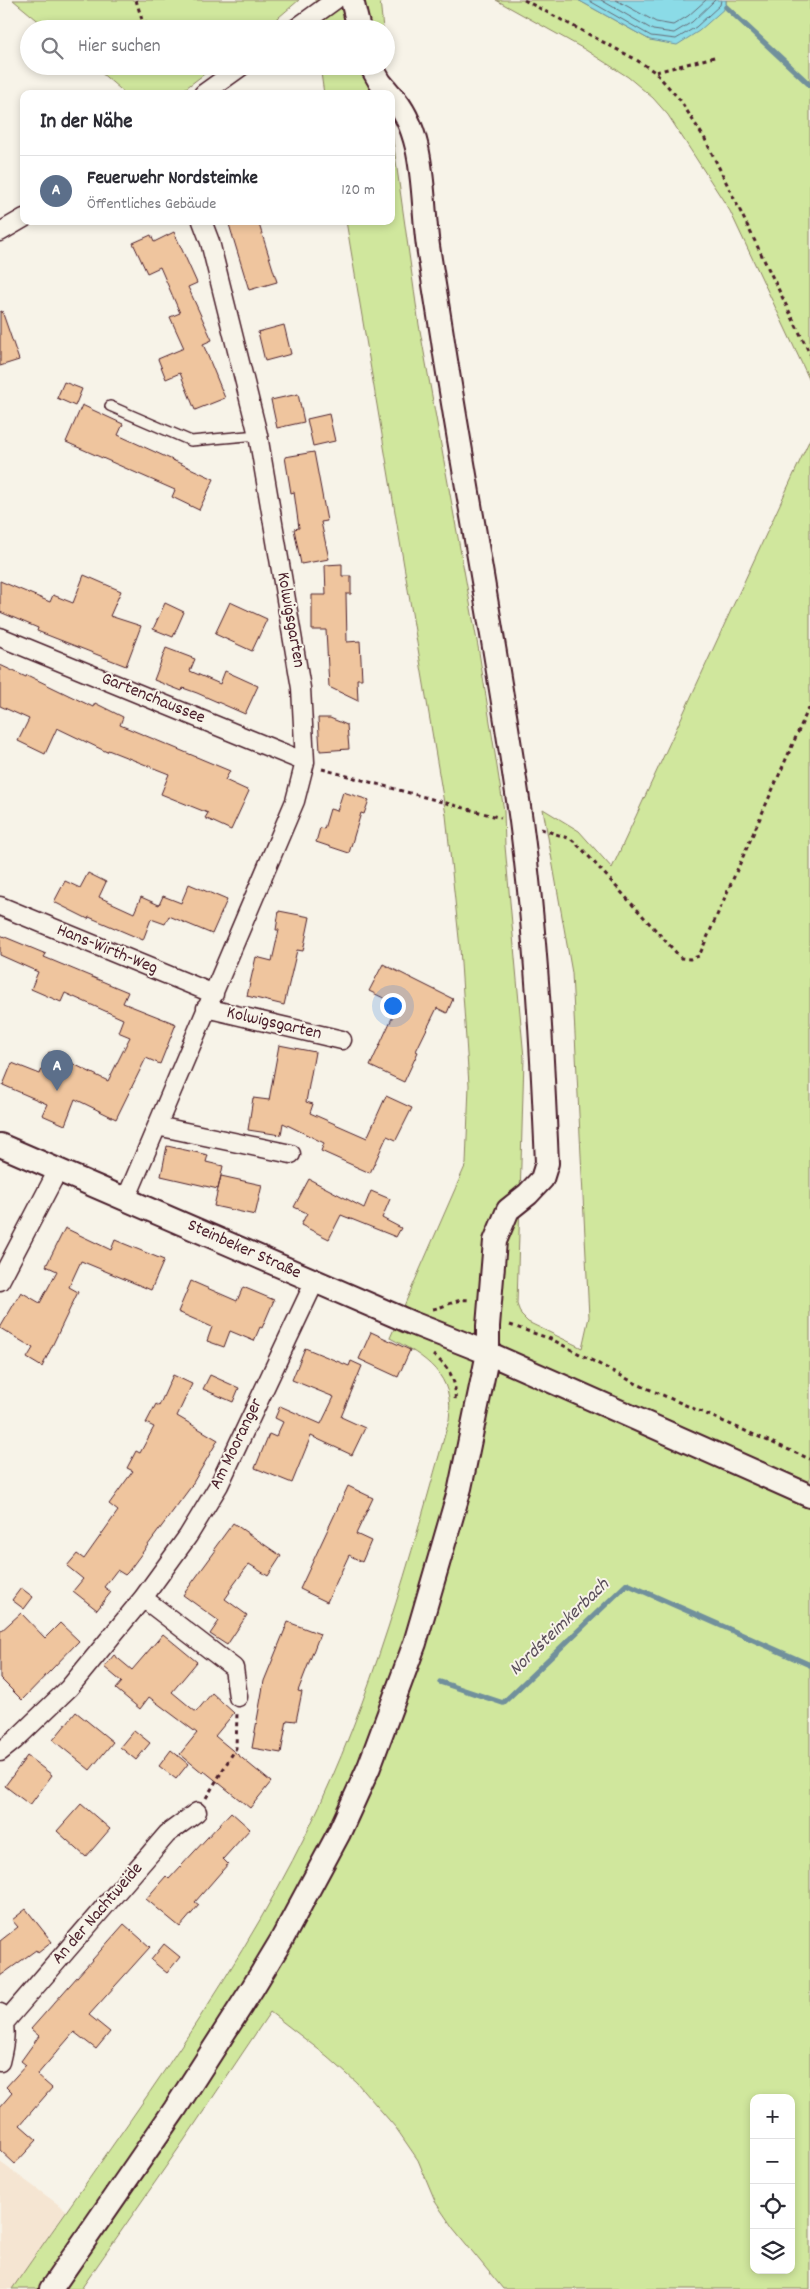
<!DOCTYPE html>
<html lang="de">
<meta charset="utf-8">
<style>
body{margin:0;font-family:Dekko,sans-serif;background:#f2f2f3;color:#2b2b33}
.controls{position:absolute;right:15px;bottom:15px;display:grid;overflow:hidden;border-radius:10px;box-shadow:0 2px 8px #0003}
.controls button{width:45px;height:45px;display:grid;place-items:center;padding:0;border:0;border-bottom:1px solid #e1e1e2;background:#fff;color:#2b2b33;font:25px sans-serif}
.you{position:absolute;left:392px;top:1005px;width:18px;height:18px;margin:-12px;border:4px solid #fff;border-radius:50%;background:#1a73e8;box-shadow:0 0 0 8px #1a73e833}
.badge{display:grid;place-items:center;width:32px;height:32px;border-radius:50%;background:#0b8043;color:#fff;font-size:16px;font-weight:700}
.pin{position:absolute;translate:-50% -41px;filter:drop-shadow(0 1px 2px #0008)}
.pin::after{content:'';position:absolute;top:26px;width:18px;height:15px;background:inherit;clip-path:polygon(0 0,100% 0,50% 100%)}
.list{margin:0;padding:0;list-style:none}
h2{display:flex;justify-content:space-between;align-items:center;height:65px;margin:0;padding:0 20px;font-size:21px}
h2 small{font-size:16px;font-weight:400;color:#7c7c81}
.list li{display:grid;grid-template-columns:32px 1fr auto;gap:15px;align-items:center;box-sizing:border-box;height:70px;padding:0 20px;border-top:1px solid #e1e1e2}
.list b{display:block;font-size:19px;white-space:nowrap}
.list p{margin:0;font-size:16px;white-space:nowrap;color:#7c7c81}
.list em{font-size:16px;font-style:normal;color:#7c7c81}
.icon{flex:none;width:28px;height:28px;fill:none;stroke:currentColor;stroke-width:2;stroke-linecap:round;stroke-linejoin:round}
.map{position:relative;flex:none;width:810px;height:2289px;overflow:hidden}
.search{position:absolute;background:#fff;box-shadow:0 2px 8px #0003;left:20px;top:20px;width:375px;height:55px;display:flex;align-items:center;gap:12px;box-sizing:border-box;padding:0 18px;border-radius:28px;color:#7c7c81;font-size:19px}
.panel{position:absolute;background:#fff;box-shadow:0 2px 8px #0003;left:20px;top:90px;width:375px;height:135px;border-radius:10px}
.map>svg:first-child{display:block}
</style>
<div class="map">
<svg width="810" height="2289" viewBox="0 0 810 2289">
<rect width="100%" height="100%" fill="#f7f3e8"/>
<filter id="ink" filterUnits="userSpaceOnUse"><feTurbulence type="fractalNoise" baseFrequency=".02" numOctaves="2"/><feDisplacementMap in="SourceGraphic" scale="10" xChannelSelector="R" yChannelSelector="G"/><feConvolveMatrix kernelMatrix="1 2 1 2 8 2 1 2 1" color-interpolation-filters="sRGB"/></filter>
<g filter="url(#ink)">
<path fill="#f5e5d2" d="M0 2162 66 2210 12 2289H0Z"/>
<path fill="#d0e79d" stroke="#8d8364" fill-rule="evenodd" d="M13 0H299L265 29H48Z
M315 0H380L383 29H316Z
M496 0H578L650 40 726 7V0H810V381L730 211 668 115 653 98 628 77 584 49Z
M93 66H215L178 94H126Z
M320 66H386L388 94H324Z
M391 126 419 325 479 652 504 811 505 846 524 1058 517 1304 521 1315 528 1322 582 1348 589 1317 572 973 543 809 579 831 612 868 810 439V2289H503L453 2228 436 2203 418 2160 396 2128 357 2083 327 2056 270 2012 183 2142 81 2289H12C115 2139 228 1993 308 1830 372 1699 410 1559 449 1420 455 1375 426 1357 390 1338L466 1164 469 1085 460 948 446 815 346 221H391ZM754 2098H791V2270H754Z"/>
<path fill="#8bdbe7" stroke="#71909c" d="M578 0H726V7L699 31 677 45 650 40Z"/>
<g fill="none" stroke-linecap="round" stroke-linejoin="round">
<path stroke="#646a76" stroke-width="1" d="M588 0 651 36 676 39 696 27 720 5 721 0
M601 0 653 30 674 33 692 22 715 0
M616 0 656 22 673 25 688 16 706 0"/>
<path stroke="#71909c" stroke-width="5.5" d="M726 7 810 85
M440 1682 503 1703 627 1584 810 1665"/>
</g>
<path fill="#efc59e" stroke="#4a1f2b" d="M228 221H258L277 282 249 290Z
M174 232 197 283 188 287 212 340 203 344 225 398 195 410 180 373 166 379 158 359 184 348 170 317 180 313 160 267 147 273 133 243 151 235 154 242Z
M2 311 19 360 0 366V312Z
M284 325 291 354 265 361 258 332Z
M64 382 82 389 75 406 57 398Z
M298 394 304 422 277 428 271 400Z
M82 405 123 424 118 435 214 479 199 510 172 497 175 490 66 442Z
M329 414 335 441 313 446 307 419Z
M314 452 327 521 321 522 329 559 301 564 294 529 299 528 294 492 291 493 285 457Z
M342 564V576H351V594H346L347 642 360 641 362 679H357L358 701 329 687 326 630H312V595H326L325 565Z
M84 575 121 591 110 616 141 626 126 666 37 631 38 628 0 612V581L50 602 53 595 73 603Z
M230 602 267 619 252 651 215 634Z
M165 603 184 612 173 637 153 629Z
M166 648 195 659 190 671 220 684 225 671 258 686 245 714 197 693 183 688 182 691 154 680Z
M0 665 26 677 27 675 93 707 95 703 123 717 120 725 230 771 225 780 249 791 231 830 205 818 208 813 161 794 169 774 108 750 107 752 57 728 45 754 18 741 29 719 0 706Z
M318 718H330L347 725 349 749 320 751Z
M343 792 369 800 364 814 361 813 349 853 316 842 320 828 324 829 330 809 337 811Z
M88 873 106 882 99 897 134 913 141 897 159 905 163 896 181 903 189 884 227 900 212 934 169 916 165 924 151 919 143 940 89 917 88 919 54 902 65 881 80 888Z
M279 911 310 917 303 951 297 950 284 1005 247 996 256 957 272 961 279 930H276Z
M0 935 46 954 44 957 128 992 123 1003 176 1024 160 1064 146 1058 116 1119 75 1099 65 1125 42 1115 47 1104 3 1085 12 1063 40 1074 49 1052 108 1081 130 1037 118 1032 123 1019 65 993 61 1002 31 989 38 972 0 955Z
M383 964 453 999 447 1013 437 1008 416 1051 418 1052 404 1082 370 1066 398 1005 369 991Z
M279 1045 315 1052 306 1102 313 1104 310 1113 367 1138 386 1096 412 1108 396 1140 387 1136 370 1173 321 1151 324 1143 283 1123 281 1135 248 1130 253 1098 269 1100Z
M167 1146 208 1155 206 1162 223 1166 218 1189 161 1176Z
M221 1176 262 1185 255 1215 214 1206Z
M309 1179 364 1208 371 1191 390 1199 382 1218 401 1228 396 1237 341 1215 329 1239 301 1225 307 1213 294 1207Z
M65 1228 111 1250 115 1240 164 1260 151 1290 81 1261 69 1287 78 1292 42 1367 27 1358 33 1348 0 1328 21 1292 40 1303 57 1271 46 1266Z
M191 1281 237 1301 243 1287 274 1300 262 1328 260 1327 254 1341 230 1331 224 1347 207 1341 212 1327 178 1312Z
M371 1332 410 1350 398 1377 359 1359Z
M305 1348 349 1366 351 1361 362 1366 341 1417 365 1428 352 1455 311 1436 292 1483 255 1468 269 1434 276 1437 283 1422 275 1418 280 1406 321 1424 334 1397 292 1380Z
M173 1375 192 1384 177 1416 218 1440 190 1488 128 1572 125 1575 117 1570 104 1587 111 1592 97 1610 73 1591 83 1579 67 1566 77 1554 84 1559 118 1511 109 1504 133 1471 127 1468 136 1451 140 1453 154 1427 146 1423 156 1404 159 1406Z
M210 1375 239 1388 233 1402 203 1389Z
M348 1486 373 1498 356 1534 371 1541 362 1562 349 1555 327 1602 300 1589Z
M233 1523 281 1556 268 1576 249 1564 229 1591 230 1592 225 1599 247 1615 227 1645 210 1634 219 1621 183 1595 216 1550 214 1549Z
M21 1588 33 1597 24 1609 12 1600Z
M21 1613 45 1638 60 1623 79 1641 22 1700 0 1678V1632Z
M288 1622 320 1634 298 1691 302 1692 296 1721 287 1720 281 1753 252 1748 264 1681Z
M163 1634 197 1662 172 1692 196 1712 212 1693 234 1713 215 1736 271 1782 250 1808 204 1771 203 1773 180 1754 197 1733 149 1697 140 1709 116 1689 122 1682 104 1667 114 1655 132 1670Z
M76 1712 113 1742 90 1770 53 1740Z
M134 1730 150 1743 136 1760 120 1747Z
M171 1750 188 1764 176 1779 159 1766Z
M27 1756 52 1775 30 1805 5 1786Z
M81 1804 110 1829 86 1857 57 1831Z
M231 1812 250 1829 223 1859 228 1864 195 1902 199 1905 180 1927 146 1899 166 1876 169 1879Z
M26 1909 52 1942 38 1953 36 1950 0 1976V1941L18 1927 12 1920Z
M124 1924 150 1947 89 2015 110 2032 96 2049 74 2032 37 2075 52 2088 20 2125 37 2140 15 2164 0 2150V2107L12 2093 6 2087 26 2065 21 2061 39 2036 31 2029Z
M164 1944 180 1957 167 1973 151 1960Z"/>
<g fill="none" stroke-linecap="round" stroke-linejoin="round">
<defs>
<path id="service" d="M110 406 191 441 258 435"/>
<path id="minor" d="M295 29 335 0
M203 94 242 66
M0 232 24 218
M0 637 305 762
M0 906 214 994
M206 1008 342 1040
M157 1126 291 1154
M126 1199 295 801 305 762 301 688 258 435 210 242 202 221
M0 1281 58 1170
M143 1598 234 1668 238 1697
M0 1752 15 1740 69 1688 143 1598 188 1536 219 1485 315 1281
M0 2013C8 2027 4 2046 0 2062
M5 2022 167 1834 197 1812"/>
<path id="tertiary" d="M352 0 359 29
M371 66 380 82 390 94
M0 1145 412 1323 488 1353 810 1496
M51 2289 175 2109 252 1989 281 1941 339 1833 369 1767 415 1643 460 1488 488 1353V1326L495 1241 508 1210 528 1194 542 1179 547 1163C542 1049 536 935 521 821 499 663 469 506 444 348 439 314 433 280 428 246 421 197 427 133 391 95"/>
</defs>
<use href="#service" stroke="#4a1f2b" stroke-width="12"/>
<use href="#minor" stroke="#4a1f2b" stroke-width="21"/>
<use href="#tertiary" stroke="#4a1f2b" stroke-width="26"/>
<path stroke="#4a1f2b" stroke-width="3" stroke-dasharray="4 4" stroke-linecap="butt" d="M136 0 142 20 153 29
M524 0 635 59 655 72 680 100 705 139 810 354
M200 66 205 71
M656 72 718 56
M322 769 501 818
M541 829 571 839 582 849 681 958 690 959 699 956 810 705
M433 1309C445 1307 458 1298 470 1300
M510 1325 551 1339 637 1384 810 1459
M433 1355C449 1367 457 1380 455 1400
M206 1798 236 1748 237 1713"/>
<use href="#service" stroke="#f7f3e8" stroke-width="9"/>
<use href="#minor" stroke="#f7f3e8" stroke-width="18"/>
<use href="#tertiary" stroke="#f7f3e8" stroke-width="22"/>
</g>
</g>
<g text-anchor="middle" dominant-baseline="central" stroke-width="4" stroke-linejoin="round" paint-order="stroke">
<g font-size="18" fill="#4a1f2b" stroke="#f7f3e8">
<text transform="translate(290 620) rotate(80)">Kolwigsgarten</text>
<text transform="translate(153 699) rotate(22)">Gartenchaussee</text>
<text transform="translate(107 950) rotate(22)">Hans-Wirth-Weg</text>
<text transform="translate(274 1024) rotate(13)">Kolwigsgarten</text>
<text transform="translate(244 1250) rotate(24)">Steinbeker Straße</text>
<text transform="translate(237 1444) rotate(-64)">Am Mooranger</text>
<text transform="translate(98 1914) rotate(-49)">An der Nachtweide</text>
</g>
<g font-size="19" font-style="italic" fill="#5a4e5a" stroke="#f7f3e8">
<text transform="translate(560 1628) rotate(-44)">Nordsteimkerbach</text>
</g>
</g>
</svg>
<div class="controls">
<button>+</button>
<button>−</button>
<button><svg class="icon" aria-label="locate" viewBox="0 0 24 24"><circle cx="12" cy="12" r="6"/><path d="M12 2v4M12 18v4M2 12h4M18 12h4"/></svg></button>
<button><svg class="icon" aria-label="layers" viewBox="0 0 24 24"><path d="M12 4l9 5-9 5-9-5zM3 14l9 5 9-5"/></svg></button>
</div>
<div class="you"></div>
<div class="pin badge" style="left:57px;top:1091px;background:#5c6f8a">A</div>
<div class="search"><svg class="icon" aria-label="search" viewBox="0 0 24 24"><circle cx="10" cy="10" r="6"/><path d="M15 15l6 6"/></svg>Hier suchen</div>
<section class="panel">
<h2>In der Nähe<small></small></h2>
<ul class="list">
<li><span class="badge" style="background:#5c6f8a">A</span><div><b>Feuerwehr Nordsteimke</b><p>Öffentliches Gebäude</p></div><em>120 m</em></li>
</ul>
</section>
</div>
